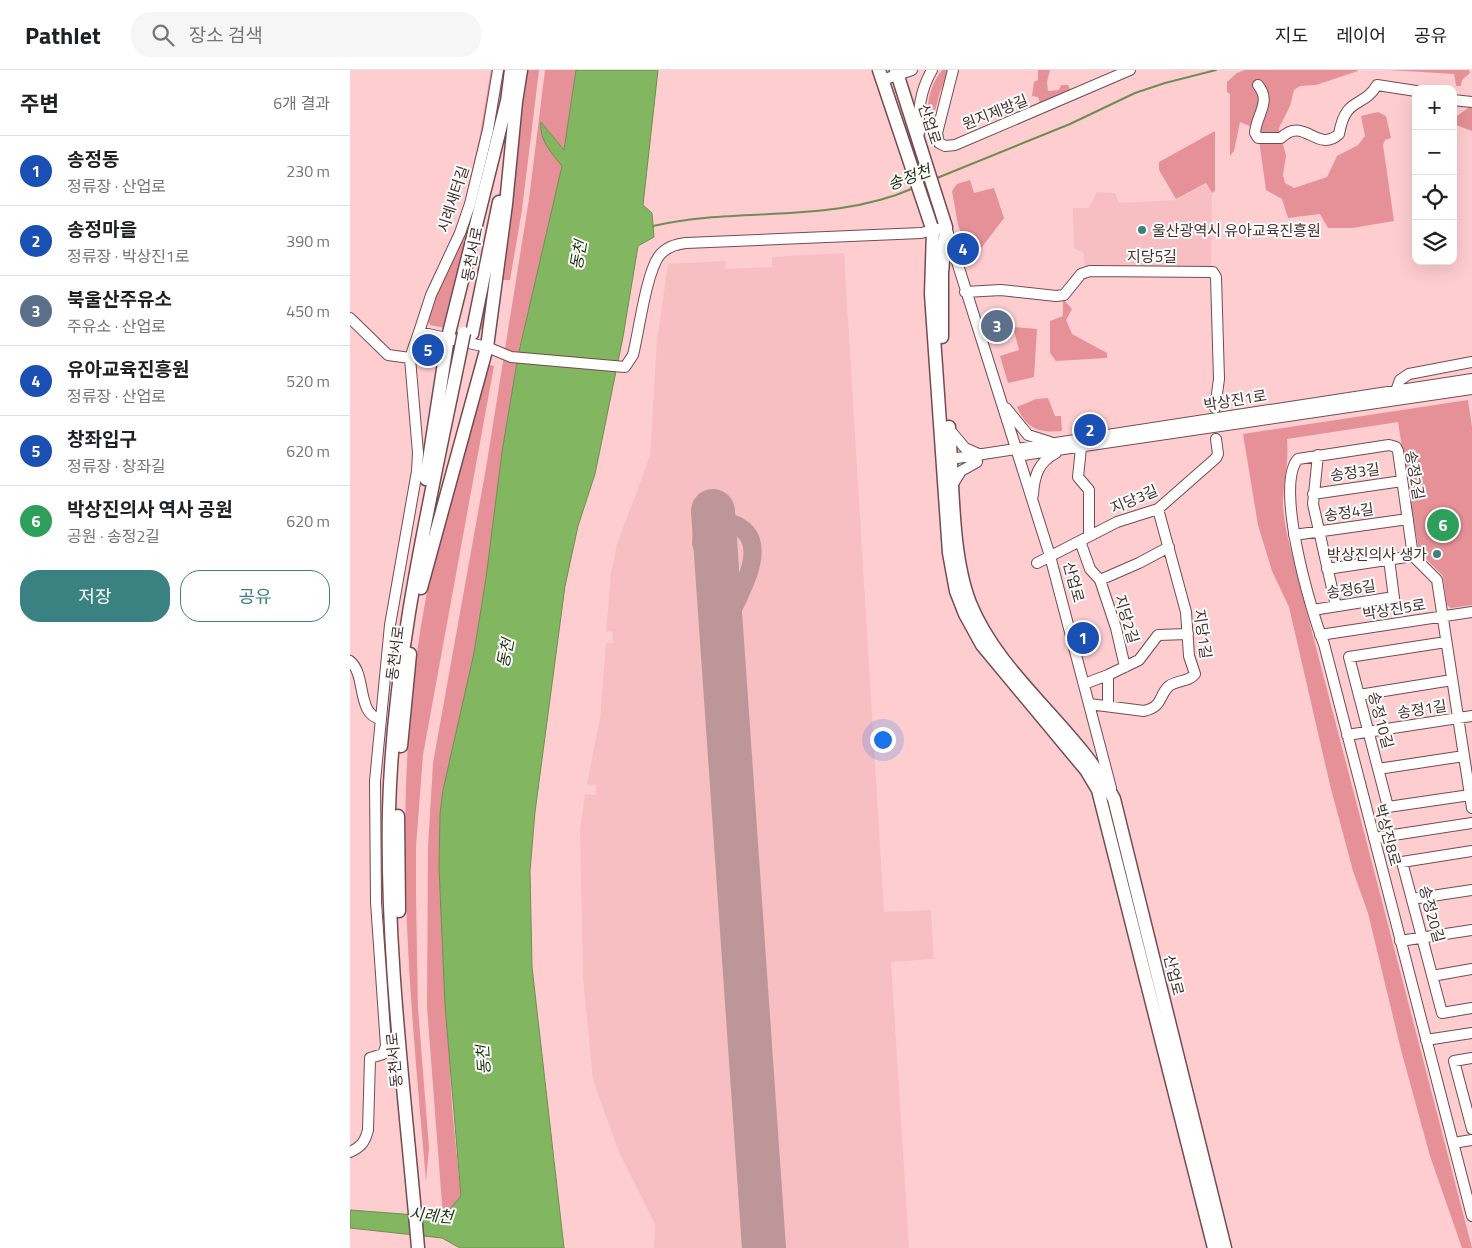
<!DOCTYPE html>
<html lang="ko">
<meta charset="utf-8">
<style>
body{margin:0;font-family:"Titillium Web","Noto Sans KR",sans-serif;background:#f6f6f6;color:#202124}
.controls{position:absolute;right:15px;top:15px;display:grid;overflow:hidden;border-radius:10px;box-shadow:0 5px 20px #0002}
.controls button{width:45px;height:45px;display:grid;place-items:center;padding:0;border:0;border-bottom:1px solid #e0e0e0;background:#fff;color:#202124;font:25px sans-serif}
.you{position:absolute;left:532px;top:669px;width:18px;height:18px;margin:-12px;border:4px solid #fff;border-radius:50%;background:#1a73e8;box-shadow:0 0 0 8px #1a73e833}
.badge{display:grid;place-items:center;width:32px;height:32px;border-radius:50%;background:#398281;color:#fff;font-size:16px;font-weight:700}
.pin{position:absolute;translate:-50% -50%;border:2px solid #fff;box-shadow:0 1px 5px #0006}
.list{margin:0;padding:0;list-style:none}
h2{display:flex;justify-content:space-between;align-items:center;height:65px;margin:0;padding:0 20px;font-size:21px}
h2 small{font-size:16px;font-weight:400;color:#757577}
.list li{display:grid;grid-template-columns:32px 1fr auto;gap:15px;align-items:center;box-sizing:border-box;height:70px;padding:0 20px;border-top:1px solid #e0e0e0}
.list b{display:block;font-size:19px;white-space:nowrap}
.list p{margin:0;font-size:16px;white-space:nowrap;color:#757577}
.list em{font-size:16px;font-style:normal;color:#757577}
.actions{display:flex;gap:10px;padding:15px 20px}
.actions a{flex:1;padding:11px 0;border:1px solid #398281;border-radius:20px;text-align:center;font-size:18px;color:#398281}
.actions .main{background:#398281;color:#fff}
.icon{flex:none;width:28px;height:28px;fill:none;stroke:currentColor;stroke-width:2;stroke-linecap:round;stroke-linejoin:round}
.map{position:relative;flex:none;width:1122px;height:1178px;overflow:hidden}
header{display:flex;align-items:center;gap:30px;box-sizing:border-box;height:70px;padding:0 25px;background:#fff;border-bottom:1px solid #e0e0e0}
header strong{font-size:24px}
nav{display:flex;gap:28px;margin-inline-start:auto;font-size:18px}
.search{width:350px;height:45px;background:#f6f6f6;display:flex;align-items:center;gap:12px;box-sizing:border-box;padding:0 18px;border-radius:20px;color:#757577;font-size:19px}
main{display:flex}
aside{flex:1;background:#fff}
.map>svg:first-child{display:block}
</style>
<header>
<strong>Pathlet</strong>
<div class="search"><svg class="icon" aria-label="search" viewBox="0 0 24 24"><circle cx="10" cy="10" r="6"/><path d="M15 15l6 6"/></svg>장소 검색</div>
<nav><a>지도</a><a>레이어</a><a>공유</a></nav>
</header>
<main>
<aside>
<h2>주변<small>6개 결과</small></h2>
<ul class="list">
<li><span class="badge" style="background:#1a4fb4">1</span><div><b>송정동</b><p>정류장 · 산업로</p></div><em>230 m</em></li>
<li><span class="badge" style="background:#1a4fb4">2</span><div><b>송정마을</b><p>정류장 · 박상진1로</p></div><em>390 m</em></li>
<li><span class="badge" style="background:#5c6f8a">3</span><div><b>북울산주유소</b><p>주유소 · 산업로</p></div><em>450 m</em></li>
<li><span class="badge" style="background:#1a4fb4">4</span><div><b>유아교육진흥원</b><p>정류장 · 산업로</p></div><em>520 m</em></li>
<li><span class="badge" style="background:#1a4fb4">5</span><div><b>창좌입구</b><p>정류장 · 창좌길</p></div><em>620 m</em></li>
<li><span class="badge" style="background:#2e9e5b">6</span><div><b>박상진의사 역사 공원</b><p>공원 · 송정2길</p></div><em>620 m</em></li>
</ul>
<div class="actions"><a class="main">저장</a><a>공유</a></div>
</aside>
<div class="map">
<svg width="1122" height="1178" viewBox="0 0 1122 1178">
<rect width="100%" height="100%" fill="#fecdd0"/>
<path fill="#f8bfc3" d="M856 114 862 124 861 198 735 197 733 182 724 179 723 138H739L747 122 765 123 769 133 825 130Z
M494 183 534 842 581 840 584 889 541 892 559 1178H304L305 1154 269 1082 243 1010 233 908 230 760 235 724 246 725V715L237 714 250 649 256 573H263L262 561 256 562 261 503 267 474 300 386 307 271 318 194 375 191 376 199 422 197V187Z"/>
<path fill="#e69198" d="M141 0H144C137 47 130 96 113 140L130 65Z
M150 0H155L139 87 95 258 80 255 77 247 99 195Z
M177 0H189L172 140 160 210H149Z
M195 0H226L214 80 192 53 212 96 168 286 152 382 136 508 124 583 93 720 90 744 89 797 102 1037 111 1126 93 1147 77 937 78 777 83 693 136 398 179 129Z
M592 0H599L590 22 581 56C574 36 580 16 592 0Z
M688 0H700L697 12 698 21 709 20 711 15H718L722 24 691 36 688 27 682 26 684 12 688 10Z
M895 0H1007L1008 1 966 15 950 16 944 20 940 36 929 58V68L912 67 906 59 890 52 884 81 880 86V24L877 22V12L887 3Z
M1039 0H1119L1120 3 1112 10 1111 16H1106L1104 4Z
M1122 35V61L1106 55 1103 49Z
M1028 42 1036 46 1041 68 1035 70 1033 75 1044 151 1002 158H978L970 144 938 148 932 129 916 120 909 70H932L936 86 933 105 935 113 944 118 977 107 987 86 1008 75 1015 66 1011 46Z
M865 61V121L862 123 856 113 826 129 809 100V92Z
M620 110 624 123 644 118 654 148 629 181 618 183 608 155 602 121 607 114Z
M150 147 134 258 126 262Z
M713 229 722 239 716 250 722 264 757 283V288L706 291 700 283V251L713 246Z
M663 257 687 259 684 307 658 313 650 286 669 280Z
M136 294 144 296 73 685 66 777V826L68 938 79 1078 76 1111C60 926 41 741 71 556 85 468 113 381 136 294Z
M698 328 705 346H711L712 361C688 363 677 359 667 337L686 329Z
M1118 330 1122 357V535L1101 538 1097 535 1093 506 1069 482 1048 352 937 369C939 392 934 408 933 431 933 448 937 464 941 481L1122 1178H1112L1080 1086 1051 980 1018 843 1003 801 980 715 939 537 922 501 908 455 893 364Z"/>
<path fill="#83b661" stroke="#708e53" d="M226 0H308L293 135 302 143 304 167 288 176 273 267 245 404 228 456 215 516 185 742 180 801 182 897 214 1178H110L92 1168 0 1158V1140L93 1147 111 1126 95 935 89 797 90 744 93 720 124 583 136 508 152 382 168 286 212 96C201 82 189 70 191 52L214 80Z"/>
<g fill="none" stroke-linecap="round" stroke-linejoin="round">
<path stroke="#708e53" stroke-width="2" d="M587 108 720 54 785 23 815 13 866 0
M303 156C390 136 479 155 564 118"/>
<path stroke="#bc9698" stroke-width="18" d="M370 537 351 473 352 463 356 455C367 450 376 450 386 455 423 472 388 527 378 549 373 559 373 569 373 580"/>
<path stroke="#bc9698" stroke-width="44" d="M363 441 414 1178"/>
<defs>
<path id="minor" d="M603 0 587 63 589 73 595 76 605 75 780 0
M532 10 562 0
M908 15C922 32 906 45 905 63L908 68H931C954 45 967 84 989 64 996 25 1013 39 1027 15L1066 21
M1103 30 1122 32
M569 63C568 40 570 21 582 0
M615 222 651 220 706 226 714 225 731 204 740 201 863 202 866 207 869 309 865 338
M0 248 38 285 60 288
M69 262 81 225 110 163 120 134 138 60 148 0
M1046 321 1050 310 1059 304 1122 292
M656 338 678 365 700 372
M599 359 615 378 631 385
M731 378 728 407 739 420V466
M673 385 1122 319
M968 385 963 434 986 536
M594 390 1122 309
M603 414 611 401 627 392
M963 424 1052 411
M683 425C684 407 688 392 706 383
M944 465 1058 449
M730 471 740 499 750 510
M1039 489 1045 536
M687 493 767 452 808 439 866 388 868 384 866 369
M977 499 1063 486
M963 540 1044 527
M970 565 1122 542
M1096 572 999 587 1038 737 1120 725
M0 591C17 605 6 645 31 649
M775 597 766 558 750 510 789 493 819 477
M734 614 758 605 789 590 808 565 838 564
M1009 625 1102 610
M739 634 794 641C814 636 808 626 819 616 827 610 839 612 845 604L839 586 836 542 808 439
M758 636V605
M997 665 1122 646
M1028 699 1114 686
M1122 738 1087 510 1063 486 1048 381 1046 377 1039 375 948 389C924 415 961 542 974 574L1122 1146
M1024 768 1122 753
M1122 781 1052 792 1092 943 1122 938
M1062 829 1122 820
M1050 871 1122 860
M1082 906 1122 899
M1076 970 1122 963
M1122 988 1104 991 1122 1059
M1103 1073 1122 1070
M0 1082C11 1077 15 1072 18 1060L20 988 33 984 36 976 26 832 25 711 40 555 67 401 68 383 60 288 69 262 137 277 161 287 275 297 283 285C289 261 296 204 309 186 316 177 326 174 336 173L571 163 596 157 700 486 761 718"/>
<path id="major" d="M529 0 583 161 581 224 599 483 606 521 615 544 632 575 736 700 748 720 864 1178
M546 0 596 157 592 203V267
M165 38 171 0
M156 40 161 0
M122 264 149 132
M599 357C603 410 601 485 620 533 650 608 727 657 764 729L875 1178
M76 409 98 267 157 31
M71 518 137 277 156 134 166 32
M51 676 60 584
M48 746 49 841
M68 1178C56 1033 36 887 39 741 43 584 80 431 111 278"/>
</defs>
<use href="#minor" stroke="#754b4f" stroke-width="12"/>
<use href="#major" stroke="#754b4f" stroke-width="15"/>
<use href="#minor" stroke="#fff" stroke-width="10"/>
<use href="#major" stroke="#fff" stroke-width="12"/>
<defs>
<path id="major-bridge" d="M111 278 114 263"/>
</defs>
<use href="#major-bridge" stroke="#754b4f" stroke-width="15" stroke-linecap="butt"/>
<use href="#major-bridge" stroke="#fff" stroke-width="12"/>
</g>
<g fill="#398281" stroke="#fcfcfc" stroke-width="2">
<circle cx="792" cy="160" r="5"/>
<circle cx="1087" cy="484" r="5"/>
</g>
<g text-anchor="middle" dominant-baseline="central" stroke-width="4" stroke-linejoin="round" paint-order="stroke">
<g font-size="15" fill="#443132" stroke="#fcfcfc">
<text transform="translate(645 42) rotate(-22)">원지제방길</text>
<text transform="translate(580 54) rotate(72)">산업로</text>
<text transform="translate(103 129) rotate(-72)">시례새터길</text>
<text transform="translate(122 184) rotate(-79)">동천서로</text>
<text x="802" y="186">지당5길</text>
<text transform="translate(885 330) rotate(-9)">박상진1로</text>
<text transform="translate(1005 402) rotate(-8)">송정3길</text>
<text transform="translate(1065 405) rotate(80)">송정2길</text>
<text transform="translate(784 429) rotate(-23)">지당3길</text>
<text transform="translate(999 442) rotate(-8)">송정4길</text>
<text transform="translate(724 512) rotate(75)">산업로</text>
<text transform="translate(1001 519) rotate(-9)">송정6길</text>
<text transform="translate(1044 539) rotate(-9)">박상진5로</text>
<text transform="translate(777 549) rotate(73)">지당2길</text>
<text transform="translate(853 564) rotate(82)">지당1길</text>
<text transform="translate(45 583) rotate(-83)">동천서로</text>
<text transform="translate(1072 639) rotate(-9)">송정1길</text>
<text transform="translate(1031 650) rotate(75)">송정10길</text>
<text transform="translate(1038 765) rotate(75)">박상진8로</text>
<text transform="translate(1082 844) rotate(75)">송정20길</text>
<text transform="translate(824 905) rotate(76)">산업로</text>
<text transform="translate(44 990) rotate(-95)">동천서로</text>
</g>
<g font-size="15" fill="#443132" stroke="#fcfcfc" text-anchor="start">
<text x="802" y="160">울산광역시 유아교육진흥원</text>
<text x="1077" y="484" text-anchor="end">박상진의사 생가</text>
</g>
<g font-size="16" font-style="italic" fill="#1d320f" stroke="#fcfcfc">
<text transform="translate(559 107) rotate(-20)">송정천</text>
<text transform="translate(228 185) rotate(-80)">동천</text>
<text transform="translate(155 583) rotate(-79)">동천</text>
<text transform="translate(133 990) rotate(-94)">동천</text>
<text transform="translate(81 1145) rotate(5)">시례천</text>
</g>
</g>
</svg>
<div class="controls">
<button>+</button>
<button>−</button>
<button><svg class="icon" aria-label="locate" viewBox="0 0 24 24"><circle cx="12" cy="12" r="6"/><path d="M12 2v4M12 18v4M2 12h4M18 12h4"/></svg></button>
<button><svg class="icon" aria-label="layers" viewBox="0 0 24 24"><path d="M12 4l9 5-9 5-9-5zM3 14l9 5 9-5"/></svg></button>
</div>
<div class="you"></div>
<div class="pin badge" style="left:733px;top:568px;background:#1a4fb4">1</div>
<div class="pin badge" style="left:740px;top:360px;background:#1a4fb4">2</div>
<div class="pin badge" style="left:647px;top:256px;background:#5c6f8a">3</div>
<div class="pin badge" style="left:613px;top:179px;background:#1a4fb4">4</div>
<div class="pin badge" style="left:78px;top:280px;background:#1a4fb4">5</div>
<div class="pin badge" style="left:1093px;top:455px;background:#2e9e5b">6</div>
</div>
</main>
